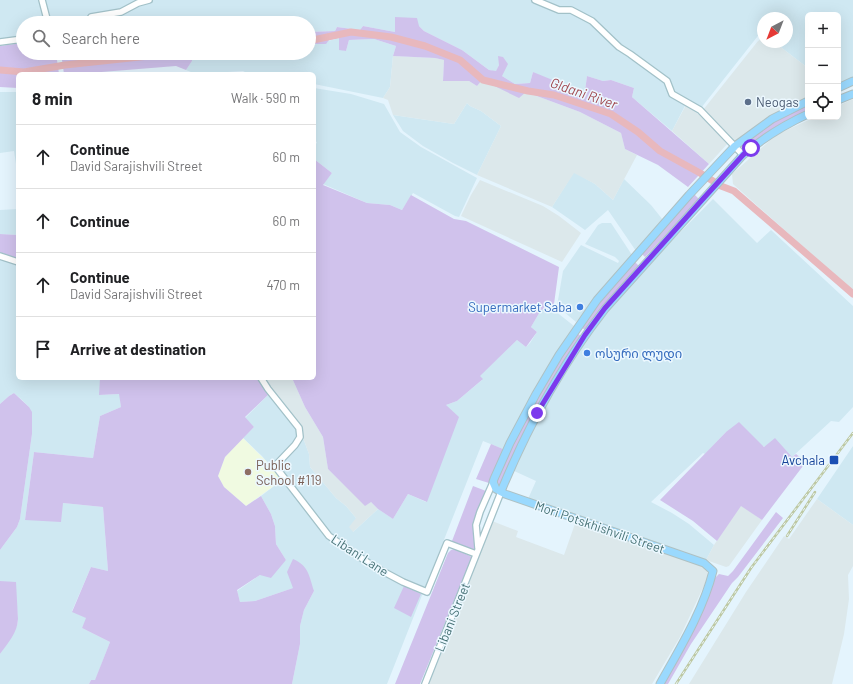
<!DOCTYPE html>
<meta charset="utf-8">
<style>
body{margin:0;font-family:Barlow,"Noto Sans Georgian",sans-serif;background:#f2f2f2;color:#202124}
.controls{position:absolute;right:12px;top:12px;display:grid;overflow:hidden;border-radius:6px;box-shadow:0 4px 16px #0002}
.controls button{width:36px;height:36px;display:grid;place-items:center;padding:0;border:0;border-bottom:1px solid #e0e0e0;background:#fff;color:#202124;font:20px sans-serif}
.compass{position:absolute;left:757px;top:12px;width:36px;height:36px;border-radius:50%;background:#fff;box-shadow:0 4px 16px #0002;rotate:222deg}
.stop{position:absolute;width:12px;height:12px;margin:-9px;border:3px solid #7c3aed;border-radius:50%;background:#fff}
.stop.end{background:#7c3aed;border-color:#fff;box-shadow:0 1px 4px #0008}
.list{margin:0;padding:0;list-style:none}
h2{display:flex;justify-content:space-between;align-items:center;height:52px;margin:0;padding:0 16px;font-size:17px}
h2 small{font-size:13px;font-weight:400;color:#757577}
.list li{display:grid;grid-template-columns:26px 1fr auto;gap:12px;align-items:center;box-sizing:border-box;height:64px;padding:0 16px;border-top:1px solid #e0e0e0}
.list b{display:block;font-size:15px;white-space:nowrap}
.list p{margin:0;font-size:13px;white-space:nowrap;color:#757577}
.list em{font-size:13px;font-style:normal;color:#757577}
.icon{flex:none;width:22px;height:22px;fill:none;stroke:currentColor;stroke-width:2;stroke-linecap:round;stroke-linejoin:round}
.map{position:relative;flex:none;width:853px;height:684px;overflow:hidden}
.search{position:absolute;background:#fff;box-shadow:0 4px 16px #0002;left:16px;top:16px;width:300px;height:44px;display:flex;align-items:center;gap:10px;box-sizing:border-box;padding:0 14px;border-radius:22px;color:#757577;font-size:15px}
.panel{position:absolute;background:#fff;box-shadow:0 4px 16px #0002;left:16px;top:72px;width:300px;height:308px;border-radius:6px}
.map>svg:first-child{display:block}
</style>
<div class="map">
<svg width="853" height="684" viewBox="0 0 853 684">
<rect width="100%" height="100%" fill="#e4f4fd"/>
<path fill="#cfe8f2" d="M0 0H40L46 23H23V37L0 40Z
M44 0H853V78L838 85V15H808V68L774 42H787V18H763V34L761 32 701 108 687 102 672 131 632 97 634 88 611 80 603 81 587 76 584 98 559 90 533 72 530 83 515 84 502 76 499 65 496 72 489 70 462 50 424 31 419 26 395 32 363 26 360 30 337 27 335 31 309 32V23H283V19L259 23H254L253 19 236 23H92V22L86 20 85 23H51Z
M339 38V49L346 51 349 40 374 39 396 46 393 56 390 87 383 98 314 84V74H249L243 71 196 74 186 70 192 61V53H309V44L313 45Z
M90 53H134L132 56 90 61Z
M314 88 351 94 384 104 400 132 421 147 477 178 459 217 455 216 413 193 402 210 390 205 367 203 323 184 332 173 314 159V148L317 142 314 141Z
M0 92H18V164H16L14 151 0 153Z
M467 103 470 106 481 111 501 126 477 175 453 163 423 146 403 131 393 115 454 124Z
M574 172 595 184 613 200 624 179 651 205 663 220 636 251 608 210 585 230 552 207Z
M713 199 757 243 771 230 853 306V407L839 422 831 421 792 457 726 432 705 454 703 453 651 502 672 513 689 524 714 545 705 562 528 499 536 481 512 470 549 397 588 335 636 277Z
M18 209V235L0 234V210Z
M602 223H611L632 255 576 322 557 306 563 271 581 245 618 263 619 261 615 257 585 244 598 225Z
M0 259 18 265V378H100V395L120 394 121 407 100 416 93 458 34 452 25 520 63 503 103 507 108 571 91 567 72 611 87 618 82 628 110 642 95 681 91 680 89 684H0V654L11 637 18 623V619L17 608 3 582 0 581V550L17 527 20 519 32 434 29 407 22 400 14 393 9 396 0 404Z
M550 307 574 326 535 387 503 449 483 441 387 684H292L300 644V626L304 610 314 591 293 588 255 601 240 602 237 591 260 575 286 560 276 544 275 526 271 514 261 496 282 480 262 456 243 438 254 427 245 418 268 395 259 382 264 378 299 427 309 454 310 467 336 498 346 506 356 518 353 532 378 509 393 519 408 494 426 502 446 405 457 401 482 380 479 376 517 340 526 347 530 343 537 332 531 327 541 310Z
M853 446V525L817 499Z"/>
<path fill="#dce8eb" d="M763 38V42H774L808 68V100L736 143 703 110 758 41Z
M393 56 435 58 444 60 443 81H469L477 86 481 80 526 92 580 112 621 133 625 149 637 155 613 200 595 184 574 173 552 207 477 175 501 126 481 111 470 106 467 103 454 124 393 115 388 100 383 98 390 87Z
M853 99V291L733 184 732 174 776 135 815 117H838V106Z
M686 105 701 116 729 142 709 164 672 131Z
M480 180 543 206 559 216 581 233 562 262 461 216 471 195Z
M264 378H292L305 407 323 437 328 469 365 505 370 501 378 509 353 532 349 527 356 518 346 506 336 498 310 467 309 454 299 427Z
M817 499 853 525V566L848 575 849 599 844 634 832 684H689L746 592 784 536 789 539Z
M741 505 762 520 729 566 726 567 706 560 714 545Z
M492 521 518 531 516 537 564 555 576 521 702 566 707 570 708 577 680 637 652 684H429L462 603Z"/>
<path fill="#f0fae1" d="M243 438 274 469 282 480 246 506 224 487 218 476 225 457Z"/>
<path fill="#d0c2ec" d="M395 17 417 18 419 26 424 31 462 50 489 70 496 71 499 65 498 56 503 57 508 64 502 76 515 84 530 83 533 72 560 83 559 90 584 98 587 76 603 81 611 80 634 88 632 97 709 164 688 187 658 165 625 149 621 133 580 112 526 92 519 98 482 80 477 86 469 81H443L444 60 435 58 393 56 396 46 374 39 349 40 346 51 339 50V38L329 40 326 44H309V32L335 31 337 27 360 30 363 26 395 32Z
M23 43V53H56L59 74H18V88L0 87V46Z
M61 53H90V61L132 56 134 53H192V61L186 70 176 66 89 73 84 74H64Z
M808 103V111L772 129 745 150 739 146 761 129Z
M314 159 332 173 323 185 367 203 390 205 402 210 411 195 454 219 466 221 559 267 554 304 550 307 541 310 531 327 537 332 526 347 517 340 480 376 483 379 457 401 446 405 459 417 427 502 408 494 393 519 378 509 371 502 365 506 328 469 323 437 305 407 292 378H314Z
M694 194 699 199 645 257 642 254V253Z
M0 234 18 235V259L0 254Z
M634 261 639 266 585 330 581 327V326Z
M577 333 581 336 502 482 498 487 496 482 508 453 534 401Z
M100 378H257L268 395 245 417 254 427 225 457 218 476 224 487 246 506 261 496 271 514 275 526 276 544 286 560 271 578 260 575 237 590 240 602 255 601 293 588 287 572 293 559C309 566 309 576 314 591L304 610 300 626V644L292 684H89L91 680H95L110 642 82 628 86 618 72 612 91 567 108 571 103 507 63 503 61 522 25 520 34 452 93 458 100 416 121 407 119 394 99 395Z
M14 393 29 407 32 412V434L20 519 17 527 0 550V404L9 396Z
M739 422 764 447 775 438 792 457 796 454 806 462 762 520 741 506 717 541 693 521 660 500 726 432Z
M491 444 503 449 489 483 476 479Z
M473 486 486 491 475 520 476 545 475 549 473 550 452 543V541Z
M776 512 783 518 738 577 732 583 691 644 668 684H664L693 631 715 578 719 574 728 576 733 571Z
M455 549 472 557 420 684H395L448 553 451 550Z
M0 581 16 582 18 619C18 632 7 644 0 654Z
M404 586 421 594 411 617 394 608Z"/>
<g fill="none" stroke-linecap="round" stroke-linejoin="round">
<path stroke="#e8b8bd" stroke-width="7" d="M309 39 313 40 351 32 391 37 425 46 460 60 483 80 528 91 554 95 611 114 638 132 660 151 700 173 721 186 734 191 853 294
M0 70 24 72 65 65 149 56 163 53"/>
<defs>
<path id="minor" d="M42 0 48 23
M535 0 559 10H571L592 21 619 47 630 54 667 81 672 94 700 110 743 155
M88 23 91 17 121 12 138 3 149 0
M0 42 23 39
M0 256 18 262
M261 378 268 389 299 428 300 437 295 445 275 466 329 536 373 566 403 582 427 592 447 543 476 554
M478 548 476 525 480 512 494 480
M425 684 501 492"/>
<path id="major" d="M838 88 853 81
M838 100 853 94
M501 492 502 489C529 424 562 364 605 309L743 155C763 138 784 125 808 114
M660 684C680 648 703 611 713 571L704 563 505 494 496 489 493 482 494 479 510 443 536 394 559 355 597 300 689 195 735 146 772 119 808 101"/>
</defs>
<use href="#minor" stroke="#a2c1c8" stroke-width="8"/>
<use href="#major" stroke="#aec1c3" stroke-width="9"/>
<use href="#minor" stroke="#fff" stroke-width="5.5"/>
<use href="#major" stroke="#9ad9fe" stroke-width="7"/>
<defs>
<path id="rail" d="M787 536 815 492
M676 684 751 568 853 433"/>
</defs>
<use href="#rail" stroke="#bdc8a2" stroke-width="2.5"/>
<use href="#rail" stroke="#ecf8ff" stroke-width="1" stroke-dasharray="3" stroke-linecap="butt"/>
</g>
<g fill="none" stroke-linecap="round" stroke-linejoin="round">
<path stroke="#7c3aed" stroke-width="5" d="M537 413 585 335 605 308 702 200 743 155 751 148"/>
</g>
<circle fill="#5c6f8a" stroke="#ecf8ff" stroke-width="1.5" cx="748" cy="102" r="4"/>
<g fill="#3f7fe0" stroke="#ecf8ff" stroke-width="1.5">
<circle cx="580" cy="307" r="4"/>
<circle cx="587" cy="353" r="4"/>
</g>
<rect fill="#1a4fb4" stroke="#ecf8ff" stroke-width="1.5" x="829" y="455" width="10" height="10" rx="2"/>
<circle fill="#8d6e63" stroke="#ecf8ff" stroke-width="1.5" cx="248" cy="472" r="4"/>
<g text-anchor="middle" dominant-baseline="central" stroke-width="3" stroke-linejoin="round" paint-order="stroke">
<g font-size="13" fill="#4e5e75" stroke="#ecf8ff" text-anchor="start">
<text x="756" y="102">Neogas</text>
</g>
<g font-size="13" fill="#366cbe" stroke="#ecf8ff" text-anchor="end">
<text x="572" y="307">Supermarket Saba</text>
<text x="595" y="353" text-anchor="start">ოსური ლუდი</text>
</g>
<g font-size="13" fill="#164399" stroke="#ecf8ff" text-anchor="end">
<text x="825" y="460">Avchala</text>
</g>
<g font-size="13" fill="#785e54" stroke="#ecf8ff" text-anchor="start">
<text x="256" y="465">Public<tspan x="256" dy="15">School #119</tspan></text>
</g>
<g font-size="13" fill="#487377" stroke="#ecf8ff">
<text transform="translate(600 527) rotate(19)">Mori Potskhishvili Street</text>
<text transform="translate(360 555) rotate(33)">Libani Lane</text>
<text transform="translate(452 617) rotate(-68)">Libani Street</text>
</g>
<g font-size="14" font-style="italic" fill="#a14951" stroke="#ecf8ff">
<text transform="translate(584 93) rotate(19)">Gldani River</text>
</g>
</g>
</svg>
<div class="controls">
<button>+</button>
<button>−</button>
<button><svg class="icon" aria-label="locate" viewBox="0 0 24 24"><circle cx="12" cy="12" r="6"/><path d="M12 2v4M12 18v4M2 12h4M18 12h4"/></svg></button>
</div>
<svg class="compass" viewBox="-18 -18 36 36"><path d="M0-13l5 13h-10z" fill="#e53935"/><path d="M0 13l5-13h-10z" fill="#757577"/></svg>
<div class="stop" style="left:751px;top:148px"></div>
<div class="stop end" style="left:537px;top:413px"></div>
<div class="search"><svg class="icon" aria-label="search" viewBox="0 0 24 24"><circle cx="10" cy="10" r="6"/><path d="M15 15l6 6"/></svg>Search here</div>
<section class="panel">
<h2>8 min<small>Walk · 590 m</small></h2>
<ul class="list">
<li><svg class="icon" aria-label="ahead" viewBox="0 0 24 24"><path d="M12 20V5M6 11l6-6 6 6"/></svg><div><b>Continue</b><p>David Sarajishvili Street</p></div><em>60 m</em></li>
<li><svg class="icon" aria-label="ahead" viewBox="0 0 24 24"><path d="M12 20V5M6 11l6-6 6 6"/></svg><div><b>Continue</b></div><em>60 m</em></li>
<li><svg class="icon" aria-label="ahead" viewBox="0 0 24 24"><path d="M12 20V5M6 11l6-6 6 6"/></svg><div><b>Continue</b><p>David Sarajishvili Street</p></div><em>470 m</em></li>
<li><svg class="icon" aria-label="arrive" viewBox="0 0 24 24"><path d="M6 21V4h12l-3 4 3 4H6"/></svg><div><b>Arrive at destination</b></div></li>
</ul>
</section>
</div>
